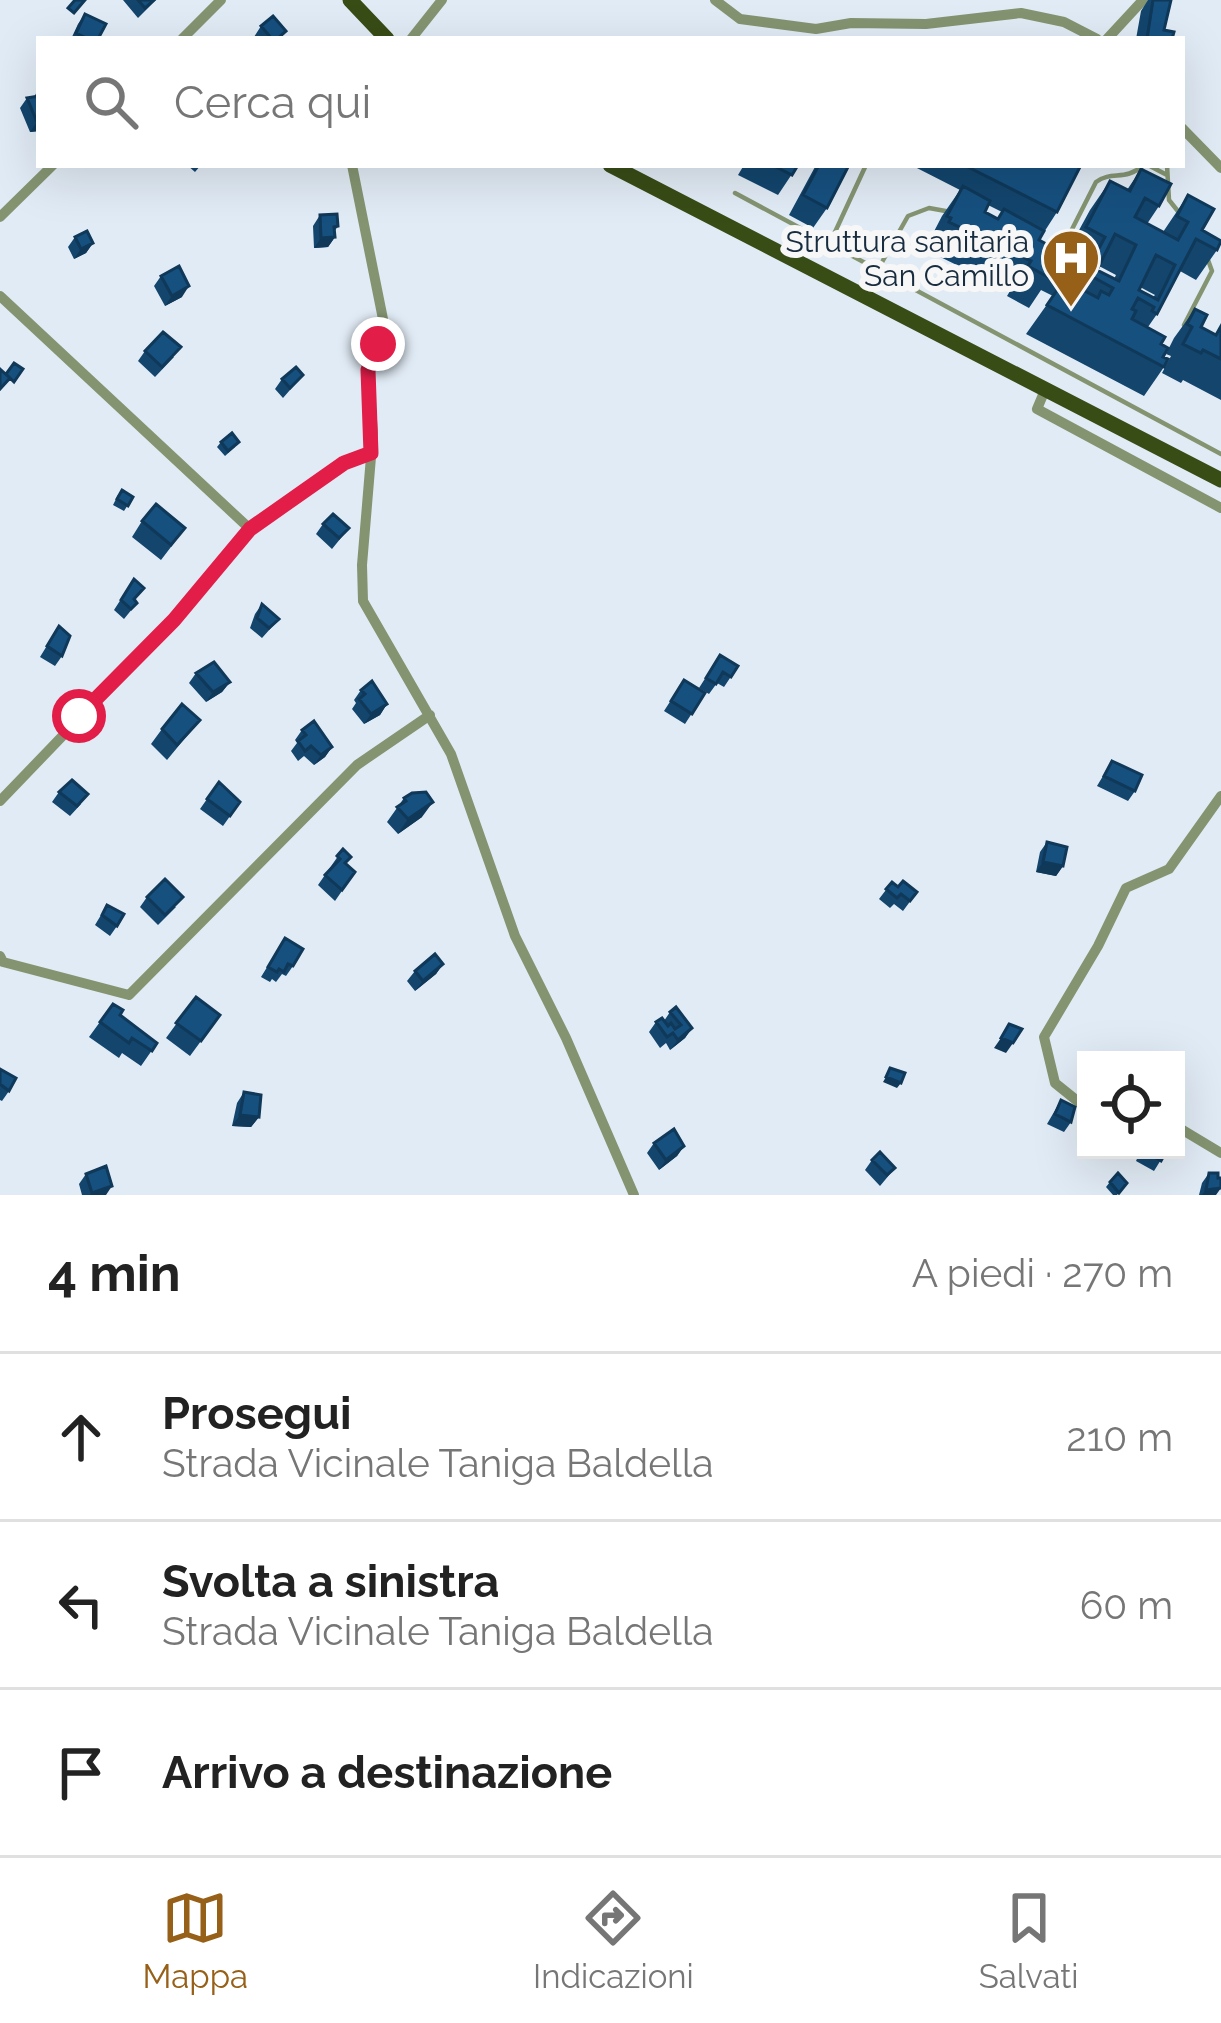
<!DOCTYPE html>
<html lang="it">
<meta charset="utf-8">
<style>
body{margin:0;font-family:Raleway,sans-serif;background:#f6f6f6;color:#222}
.controls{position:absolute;right:36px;bottom:36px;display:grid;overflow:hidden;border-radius:0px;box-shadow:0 12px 48px #0002}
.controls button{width:108px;height:108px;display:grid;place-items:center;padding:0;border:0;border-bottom:3px solid #e0e0e0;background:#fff;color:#222;font:60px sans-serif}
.stop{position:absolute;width:36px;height:36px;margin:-27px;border:9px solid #e11d48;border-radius:50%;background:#fff}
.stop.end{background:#e11d48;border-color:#fff;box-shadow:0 3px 12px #0008}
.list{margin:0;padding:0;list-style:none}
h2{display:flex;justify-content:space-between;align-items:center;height:156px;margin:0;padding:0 48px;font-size:51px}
h2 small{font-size:39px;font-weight:400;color:#767676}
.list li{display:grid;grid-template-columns:78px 1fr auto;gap:36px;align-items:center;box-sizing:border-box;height:168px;padding:0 48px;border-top:3px solid #e0e0e0}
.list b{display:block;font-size:45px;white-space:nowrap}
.list p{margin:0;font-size:39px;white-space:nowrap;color:#767676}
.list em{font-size:39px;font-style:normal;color:#767676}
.icon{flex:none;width:66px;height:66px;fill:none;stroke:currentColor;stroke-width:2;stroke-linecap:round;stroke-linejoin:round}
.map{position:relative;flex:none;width:1221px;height:1195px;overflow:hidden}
.search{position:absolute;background:#fff;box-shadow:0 12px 48px #0002;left:36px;right:36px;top:36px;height:132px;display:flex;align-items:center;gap:30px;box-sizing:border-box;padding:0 42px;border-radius:0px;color:#767676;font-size:45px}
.sheet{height:660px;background:#fff}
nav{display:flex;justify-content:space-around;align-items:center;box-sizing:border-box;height:168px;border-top:3px solid #e0e0e0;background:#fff;font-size:33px;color:#767676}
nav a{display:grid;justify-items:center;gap:6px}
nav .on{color:#976019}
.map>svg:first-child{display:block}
</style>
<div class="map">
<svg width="1221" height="1195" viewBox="0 0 1221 1195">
<rect width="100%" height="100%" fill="#e1ebf5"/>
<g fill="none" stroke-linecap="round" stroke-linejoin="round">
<path stroke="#849471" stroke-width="4.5" d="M1148 165 1167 175
M1167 165 1169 200 1181 215
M735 193 1221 454
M829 245 866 165
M1064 245 1096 182C1113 170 1124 182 1144 165
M877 271 908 216 929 208 951 212
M1184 325 1212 271 1208 260"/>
<path stroke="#849471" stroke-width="10" d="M715 0 740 19 816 29 851 23 926 24 1021 13 1064 22 1097 39
M182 39 221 0
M411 39 442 0
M1107 39 1143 0
M1182 128 1221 168
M352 165 383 319 368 370 373 433 362 565 363 601 451 754 515 936 566 1038 634 1195
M0 217 53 165
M0 296 250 529
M1045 390 1037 409 1221 508
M0 801 174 620 250 529 344 462 371 453
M0 956 3 962 129 995 357 765 430 715
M1086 1108 1055 1083 1044 1037 1098 946 1126 888 1169 869 1221 796
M1176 1126 1221 1153"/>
<path stroke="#384c16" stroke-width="15" d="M350 0 387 39
M610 165 1221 480"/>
</g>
<path fill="#13456d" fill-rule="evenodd" d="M123 0H156L138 18Z
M1148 0H1171L1164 30 1172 39H1136L1141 11Z
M85 14 98 39H71L78 24Z
M261 26 286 31 280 39H256L254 37Z
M38 90 39 131 30 132 20 108 27 98 34 97Z
M187 165H201L195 172Z
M744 165H798L778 195 738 175Z
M816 165H849L827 208 813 228 789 215Z
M911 165H1081L1057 212 1039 240 1051 246 1058 235 1072 243 1090 210 1110 181 1127 190 1141 169 1159 206 1147 224 1163 232 1188 195 1202 230 1217 250 1196 280 1180 271 1157 314 1148 327 1161 344 1164 367 1144 396 1026 334 1053 296 1041 290 1029 308 1007 296 1010 291 928 251 930 247 927 245 942 216 960 190ZM988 205 1002 212 997 219 985 212ZM1099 266 1116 275 1114 279 1097 270ZM1140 287 1155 295 1153 297 1139 290Z
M320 215 338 226 334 232 335 237 328 247 314 248 313 226Z
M75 237 93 243 86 253 74 259 68 247Z
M161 276 182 297 165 306 154 286Z
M1195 309 1201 327 1215 335 1221 326V400L1183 380 1181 383 1162 373 1171 356 1166 354 1174 338Z
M145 351 174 357 155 377 138 361Z
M303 375 283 398 275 389 282 379Z
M221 442 235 447 225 456 217 447Z
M118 495 133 497 124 511 113 505Z
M142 521 174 543 161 560 132 537Z
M323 524 349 528 332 549 316 534Z
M134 579 135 600 137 603 124 619 114 610Z
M262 604 279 619 262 638 250 628 255 614Z
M59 626 62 656 55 666 40 657Z
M720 655 738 666 724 687 717 683 709 694 699 688Z
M196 673 230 682 222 692 206 702 189 683Z
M684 680 705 693 685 724 664 711Z
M361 690 387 704 380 715 364 724 352 709 356 703 354 700Z
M200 720 167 760 151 744 162 729Z
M302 730 332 747 325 757 314 765 304 756 298 761 291 751 297 743 295 740Z
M1112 761 1135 791 1128 801 1097 786Z
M219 782 240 802 223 826 200 809Z
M59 792 81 804 70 816 52 802Z
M404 798 422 817 398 834 387 822Z
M1047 842 1063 866 1056 876 1036 872 1040 852Z
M343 849 351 857 346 864 355 872 335 901 318 885Z
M892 882 898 887 917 892 903 911 894 904 890 908 879 899Z
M147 897 176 907 158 925 140 907Z
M107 905 117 926 110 936 95 925Z
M285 938 293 966 286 976 282 974 276 982 272 979 270 982 261 977Z
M443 964 436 974 415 991 407 981 415 971Z
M196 997 220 1015 190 1056 166 1038Z
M113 1004 120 1015 157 1043 141 1066 122 1053 119 1058 89 1037Z
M670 1012 692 1028 685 1038 670 1050 666 1043 660 1048 649 1032 656 1022 664 1021Z
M0 1069 9 1091 2 1101 0 1100Z
M244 1092 259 1117 251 1127 232 1126 237 1103Z
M1061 1100 1071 1122 1064 1132 1047 1124Z
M654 1143 684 1146 677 1156 659 1170 647 1153Z
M1141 1150H1167L1154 1171 1136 1161Z
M872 1160 895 1168 880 1186 865 1170Z
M1209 1173 1216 1195H1199L1202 1183Z
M86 1174 106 1195H82L79 1184Z
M1110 1182 1127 1183 1117 1195H1113L1106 1187Z"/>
<path fill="#0f3859" d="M37 122H39V131L30 132Z
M335 237 328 247 314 248 321 238Z
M93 243 86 253 74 259 81 249Z
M189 286 182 297 165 306 172 296Z
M230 682 222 692 206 702 213 692Z
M387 704 380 715 364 724 371 714Z
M332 747 325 757 314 765 321 755Z
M433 802 422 817 398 834 408 819Z
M1043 862 1063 866 1056 876 1036 872Z
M443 964 436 974 415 991 423 981Z
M692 1028 685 1038 670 1050 678 1040Z
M1001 1038 1013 1043 1006 1053 994 1048Z
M886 1077 901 1083 897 1088 883 1082Z
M240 1115 259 1117 251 1127 232 1126Z
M684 1146 677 1156 659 1170 666 1160Z
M112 1186 106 1195H90L92 1193Z
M1221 1188 1216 1195H1202L1206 1190Z"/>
<path fill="#16507f" stroke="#0f3859" stroke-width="3" fill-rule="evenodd" d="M75 0H85L74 13 68 8Z
M138 0H154L145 8Z
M1153 0H1171L1164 30 1174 32 1172 39H1147Z
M85 14 106 24 98 39H88L76 33Z
M273 16 286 31 277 39H272L261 26Z
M39 96V122H37L27 98Z
M772 165H798L792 175Z
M819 165H849L827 208 803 195Z
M964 165H1081L1057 212Z
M1141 169 1171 184 1159 206 1145 198 1135 217 1178 240 1188 222 1177 216 1188 195 1214 209 1202 230 1221 241 1217 250 1196 239 1157 314 1152 311 1154 307 1138 298 1132 309 1136 311 1132 319 1165 337 1161 344 1168 348 1163 357 1168 359 1164 367 1047 305 1064 280 1098 298 1101 291 1109 295 1113 288 1060 259 1050 278 1028 266 1031 261 949 222 951 218 947 216 963 186 990 201 985 212 998 219 1004 209 1044 231 1039 240 1052 247 1058 235 1074 244 1068 256 1089 267 1105 237 1086 227 1110 181 1130 191ZM1115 234 1136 245 1119 281 1097 270ZM1156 255 1175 265 1158 300 1139 290Z
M337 214 338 226 334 227 335 237 321 238 320 215Z
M87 231 93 243 81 249 75 237Z
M179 266 189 286 172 296 161 276Z
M1195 309 1207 315 1201 327 1216 335 1221 326V359L1203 350 1201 353 1183 344 1192 327 1187 324Z
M163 332 181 347 162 367 145 351Z
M14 363 23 369 14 382 6 374Z
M296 367 303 375 290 388 282 379Z
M0 369 10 378 0 389Z
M232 433 239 442 228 451 221 442Z
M122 490 133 497 128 506 117 499Z
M156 504 185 528 171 545 142 521Z
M333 514 349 528 339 538 323 524Z
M134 579 144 588 134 599 137 603 131 609 121 600Z
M262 604 279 619 269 628 257 618Z
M59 626 70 636 62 656 47 646Z
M720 655 738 666 731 677 723 672 716 684 706 678Z
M214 662 230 682 213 692 196 673Z
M684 680 705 693 692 714 671 701Z
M372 681 387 704 371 714 359 699 365 694 361 690Z
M182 704 200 720 177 745 162 729Z
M314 721 332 747 321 755 311 746 305 751 298 741 306 735 302 730Z
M1112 761 1142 775 1135 791 1104 776Z
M72 780 88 794 77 806 59 792Z
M219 782 240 802 230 816 207 799Z
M426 792 433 802 408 819 397 807 406 801 404 798 412 793Z
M1047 842 1067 847 1063 866 1043 862Z
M343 849 351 857 345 863 355 872 342 890 325 875 340 859 337 856Z
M165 879 183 897 165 915 147 897Z
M903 881 917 892 910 901 901 894 897 898 886 889 892 882 898 887Z
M107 905 124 914 117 926 102 915Z
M285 938 303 949 293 966 288 964 284 972 279 969 277 972 268 967Z
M435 954 443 964 423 981 415 971Z
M196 997 220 1015 201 1041 176 1023Z
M113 1004 123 1010 120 1015 157 1043 152 1051 132 1038 129 1043 100 1022Z
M676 1007 692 1028 678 1040 673 1033 667 1037 656 1022 662 1018 668 1026 671 1023 675 1029 681 1025 670 1012Z
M1009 1024 1022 1029 1013 1043 1001 1038Z
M890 1068 905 1073 901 1083 886 1077Z
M0 1069 16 1078 9 1091 0 1084Z
M244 1092 261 1095 259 1117 240 1115Z
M1061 1100 1075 1107 1071 1122 1055 1114Z
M674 1129 684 1146 666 1160 654 1143Z
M1143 1150H1167L1161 1161Z
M880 1152 895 1168 887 1175 872 1160Z
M106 1166 112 1186 92 1193 86 1174Z
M1118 1173 1127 1183 1119 1193 1110 1182Z
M1209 1173H1218V1178H1221V1188L1206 1190Z"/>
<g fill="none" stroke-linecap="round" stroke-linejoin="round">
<path stroke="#e11d48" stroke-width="15" d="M79 716 174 620 250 529 344 463 371 453 368 370 378 344"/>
</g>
<defs>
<symbol id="hospital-pin" viewBox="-11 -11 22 30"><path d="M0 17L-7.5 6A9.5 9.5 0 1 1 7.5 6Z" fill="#976019" stroke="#f7f7f7"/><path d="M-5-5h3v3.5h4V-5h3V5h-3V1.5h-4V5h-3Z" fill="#fff"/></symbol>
</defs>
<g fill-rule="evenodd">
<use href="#hospital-pin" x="1038" y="225" width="66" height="90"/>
</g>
<g text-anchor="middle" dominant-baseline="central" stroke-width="12" stroke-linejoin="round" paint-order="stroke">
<g font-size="30" fill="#182c3f" stroke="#f7f7f7" text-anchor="end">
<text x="1029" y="241">Struttura sanitaria<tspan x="1029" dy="34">San Camillo</tspan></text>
</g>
</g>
</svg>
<div class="controls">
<button><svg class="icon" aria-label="locate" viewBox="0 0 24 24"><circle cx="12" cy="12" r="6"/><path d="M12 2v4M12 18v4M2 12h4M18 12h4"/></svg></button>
</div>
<div class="stop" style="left:79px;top:716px"></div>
<div class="stop end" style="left:378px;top:344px"></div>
<div class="search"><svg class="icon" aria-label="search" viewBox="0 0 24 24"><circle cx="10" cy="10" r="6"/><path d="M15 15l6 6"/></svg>Cerca qui</div>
</div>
<section class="sheet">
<h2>4 min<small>A piedi · 270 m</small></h2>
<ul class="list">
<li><svg class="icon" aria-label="ahead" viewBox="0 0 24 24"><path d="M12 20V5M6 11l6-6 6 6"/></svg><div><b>Prosegui</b><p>Strada Vicinale Taniga Baldella</p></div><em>210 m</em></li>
<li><svg class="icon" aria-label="left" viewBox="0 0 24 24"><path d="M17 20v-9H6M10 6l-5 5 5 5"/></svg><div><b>Svolta a sinistra</b><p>Strada Vicinale Taniga Baldella</p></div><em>60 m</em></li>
<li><svg class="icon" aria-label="arrive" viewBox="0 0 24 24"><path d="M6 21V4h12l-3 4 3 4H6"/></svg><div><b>Arrivo a destinazione</b></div></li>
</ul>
</section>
<nav>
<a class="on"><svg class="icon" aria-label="map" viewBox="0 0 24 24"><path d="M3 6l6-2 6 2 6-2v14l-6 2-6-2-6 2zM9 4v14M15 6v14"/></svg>Mappa</a>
<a><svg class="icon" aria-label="directions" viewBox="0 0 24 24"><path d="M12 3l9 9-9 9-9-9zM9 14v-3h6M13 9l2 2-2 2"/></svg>Indicazioni</a>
<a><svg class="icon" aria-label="saved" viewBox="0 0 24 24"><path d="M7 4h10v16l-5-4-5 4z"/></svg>Salvati</a>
</nav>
